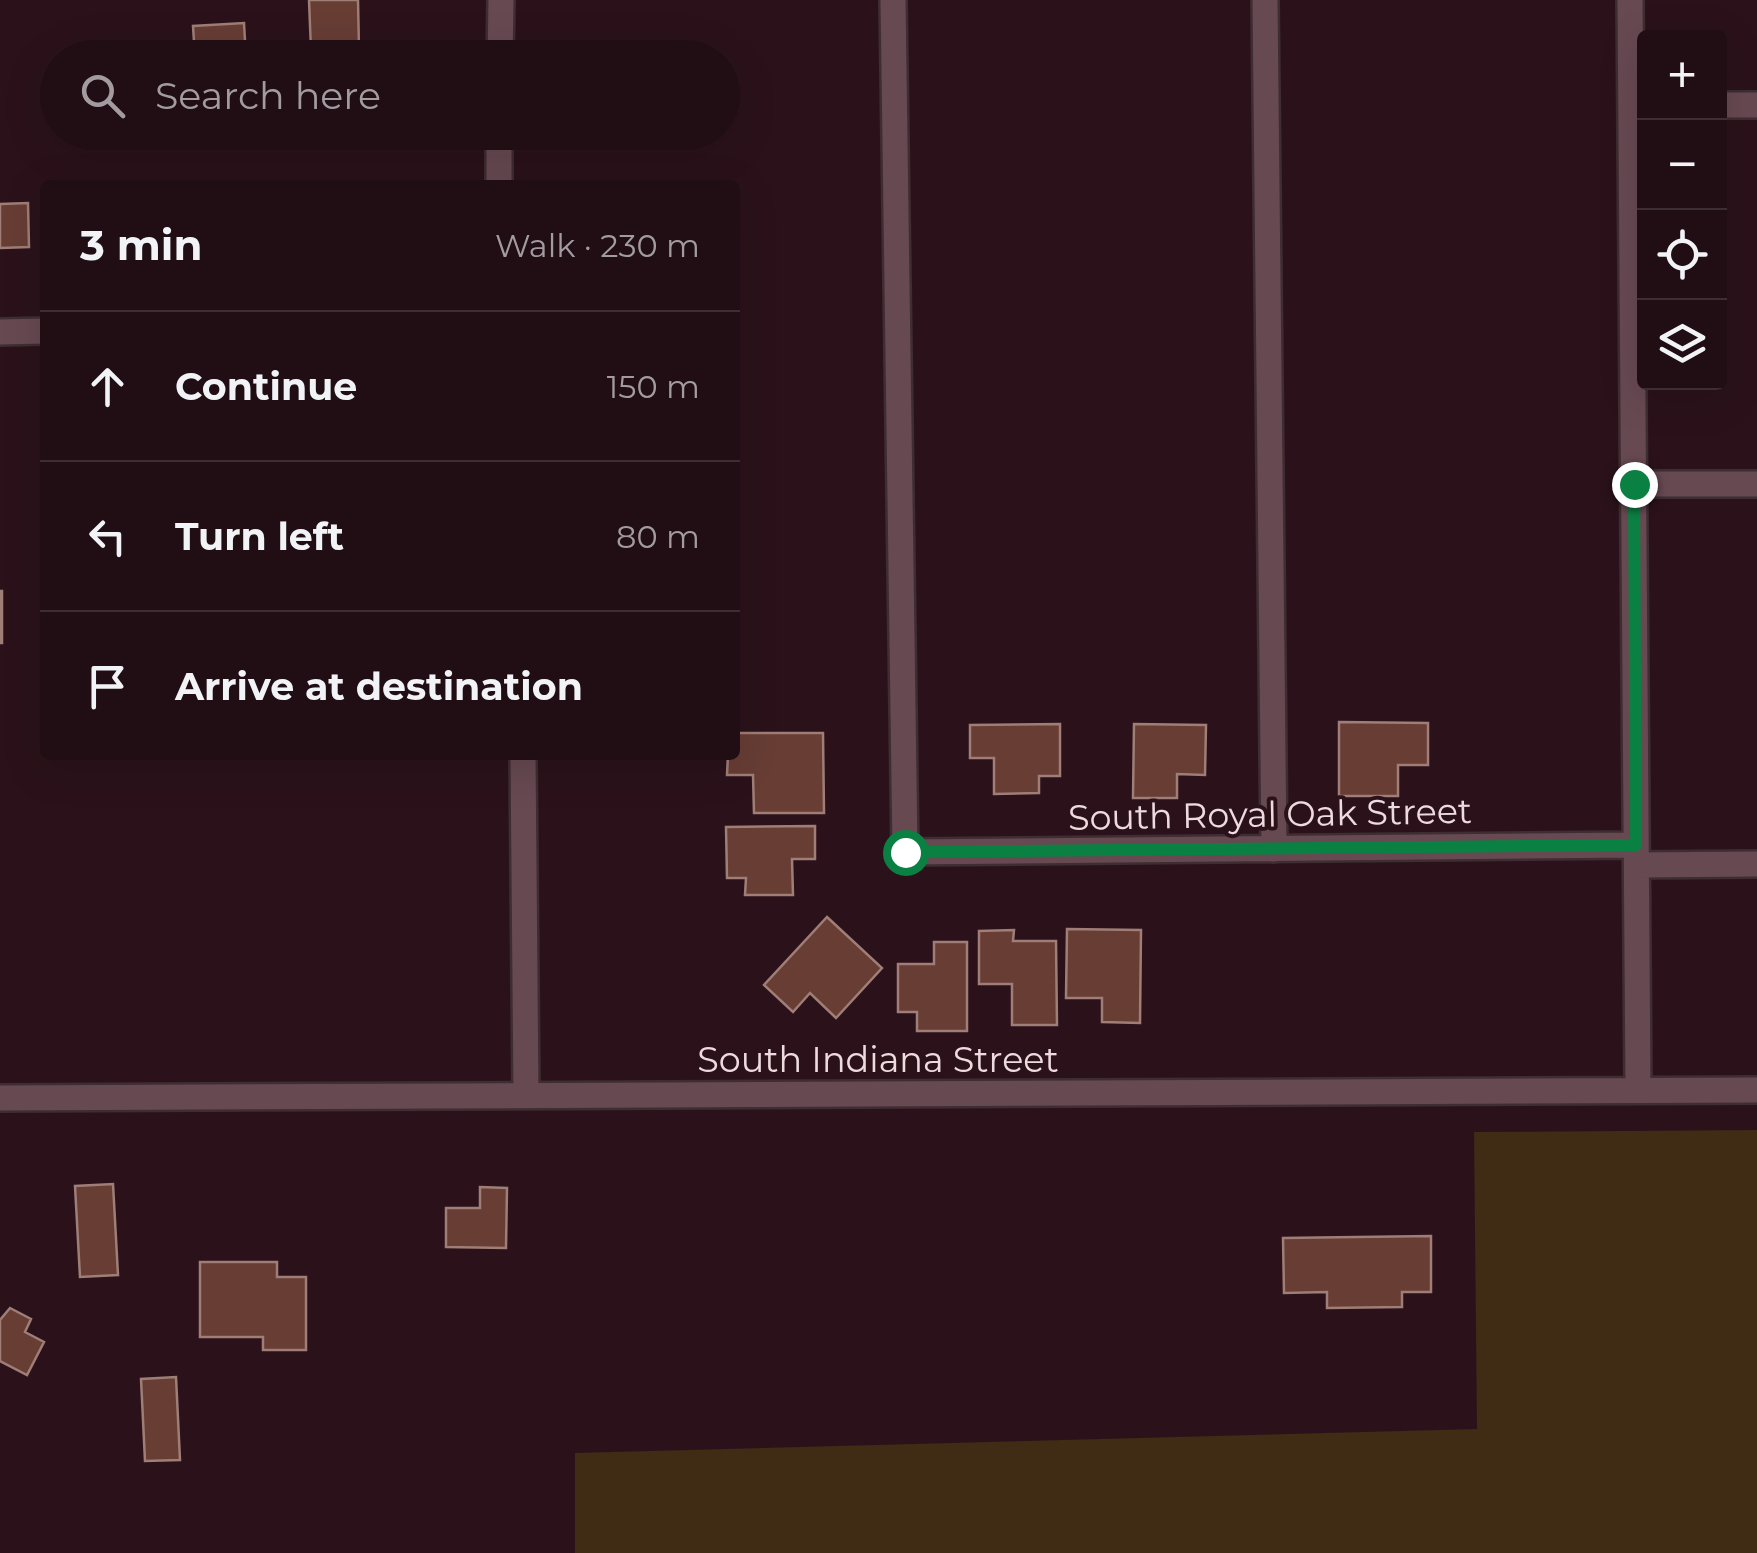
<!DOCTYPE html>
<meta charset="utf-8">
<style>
body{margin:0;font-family:Montserrat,sans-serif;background:#2d1c22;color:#f1f3f6}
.controls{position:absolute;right:30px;top:30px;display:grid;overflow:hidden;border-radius:10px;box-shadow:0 10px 40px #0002}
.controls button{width:90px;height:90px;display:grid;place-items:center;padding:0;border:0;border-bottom:2px solid #3d2e34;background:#200e14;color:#f1f3f6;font:50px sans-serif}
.stop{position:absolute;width:30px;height:30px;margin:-22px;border:8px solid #0b8043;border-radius:50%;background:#fff}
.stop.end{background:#0b8043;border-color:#fff;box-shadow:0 2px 10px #0008}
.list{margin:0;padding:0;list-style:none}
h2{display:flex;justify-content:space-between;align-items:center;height:130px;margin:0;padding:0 40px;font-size:42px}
h2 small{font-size:32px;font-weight:400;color:#a29ca0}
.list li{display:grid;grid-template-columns:65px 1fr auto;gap:30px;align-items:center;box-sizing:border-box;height:150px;padding:0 40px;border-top:2px solid #3d2e34}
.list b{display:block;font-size:38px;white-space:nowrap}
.list em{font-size:32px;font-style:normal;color:#a29ca0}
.icon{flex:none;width:55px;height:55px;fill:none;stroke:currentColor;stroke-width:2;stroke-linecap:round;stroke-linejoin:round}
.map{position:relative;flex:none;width:1757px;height:1553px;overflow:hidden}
.search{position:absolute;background:#200e14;box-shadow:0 10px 40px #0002;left:40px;top:40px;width:700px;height:110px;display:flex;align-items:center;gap:25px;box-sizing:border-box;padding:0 35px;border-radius:55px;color:#a29ca0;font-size:38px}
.panel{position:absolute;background:#200e14;box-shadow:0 10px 40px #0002;left:40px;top:180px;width:700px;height:580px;border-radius:10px}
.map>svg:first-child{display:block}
</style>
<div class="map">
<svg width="1757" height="1553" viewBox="0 0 1757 1553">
<rect width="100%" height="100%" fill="#2b121a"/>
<path fill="#402b15" d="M1757 1130V1553H575V1453L1477 1429 1474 1132Z"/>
<path fill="#673d34" stroke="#9e7e77" stroke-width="2.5" d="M309 0H358L359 49 311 50Z
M244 23 246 58H195L193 26Z
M28 203 29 247 0 248V204Z
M0 591H2V643H0Z
M1339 722 1428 723V765H1398V796H1339Z
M1060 724V776H1039V793L994 794V758H970V725Z
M1134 724 1206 725 1205 775 1177 774V798H1133Z
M735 733H823L824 813H754L753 775H727L728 755H735Z
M815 826V859H792L793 895H745L746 878H727L726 827Z
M827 917 882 968 836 1018 810 993 793 1012 764 985Z
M1067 929 1141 930 1140 1023 1102 1022V998H1066Z
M1014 930 1013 941H1056L1057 1025H1012V984H979V931Z
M934 942H967V1031H917V1012H898V964H934Z
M113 1184 118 1275 80 1277 75 1186Z
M480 1187 507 1188 506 1248 446 1247V1208H480Z
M1431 1236V1292H1402V1307L1327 1308V1292L1284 1293 1283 1238Z
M200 1262H277V1277H306V1350H263V1337H200Z
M10 1308 31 1319 25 1332 44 1342 27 1375 0 1361V1320Z
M176 1377 180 1460 145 1461 141 1379Z"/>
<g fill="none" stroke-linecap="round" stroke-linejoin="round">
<defs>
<path id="street" d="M893 0 905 852 1636 845
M1265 0 1274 849
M1630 0 1638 1090
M500 58 501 0
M1720 105H1757
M499 185V132
M0 332 45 331
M1634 484H1757
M523 755 526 1095
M1637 865 1757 864
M0 1098 1757 1090"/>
</defs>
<use href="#street" stroke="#3e2d32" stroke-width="30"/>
<use href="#street" stroke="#674952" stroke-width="25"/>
</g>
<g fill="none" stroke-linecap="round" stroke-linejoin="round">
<path stroke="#0b8043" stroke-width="12" d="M905 852 1636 845 1634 484"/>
</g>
<g text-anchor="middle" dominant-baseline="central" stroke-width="8" stroke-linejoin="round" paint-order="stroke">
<g font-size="35" fill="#eddbe0" stroke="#2b121a">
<text transform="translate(1270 814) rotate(-1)">South Royal Oak Street</text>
<text x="878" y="1059">South Indiana Street</text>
</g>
</g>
</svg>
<div class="controls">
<button>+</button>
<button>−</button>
<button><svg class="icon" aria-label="locate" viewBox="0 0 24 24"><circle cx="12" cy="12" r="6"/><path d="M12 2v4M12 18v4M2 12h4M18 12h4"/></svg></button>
<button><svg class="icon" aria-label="layers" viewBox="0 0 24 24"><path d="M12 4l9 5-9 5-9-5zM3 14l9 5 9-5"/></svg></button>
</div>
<div class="stop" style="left:905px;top:852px"></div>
<div class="stop end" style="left:1634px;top:484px"></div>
<div class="search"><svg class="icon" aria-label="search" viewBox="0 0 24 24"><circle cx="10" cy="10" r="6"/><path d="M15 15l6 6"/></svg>Search here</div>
<section class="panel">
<h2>3 min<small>Walk · 230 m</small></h2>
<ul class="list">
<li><svg class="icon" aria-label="ahead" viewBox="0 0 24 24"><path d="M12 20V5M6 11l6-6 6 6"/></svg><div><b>Continue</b></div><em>150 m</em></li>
<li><svg class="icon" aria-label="left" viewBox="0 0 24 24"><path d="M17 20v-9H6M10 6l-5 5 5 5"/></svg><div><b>Turn left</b></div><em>80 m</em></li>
<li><svg class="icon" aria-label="arrive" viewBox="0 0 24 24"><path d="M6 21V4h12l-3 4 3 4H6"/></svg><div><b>Arrive at destination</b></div></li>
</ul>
</section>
</div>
